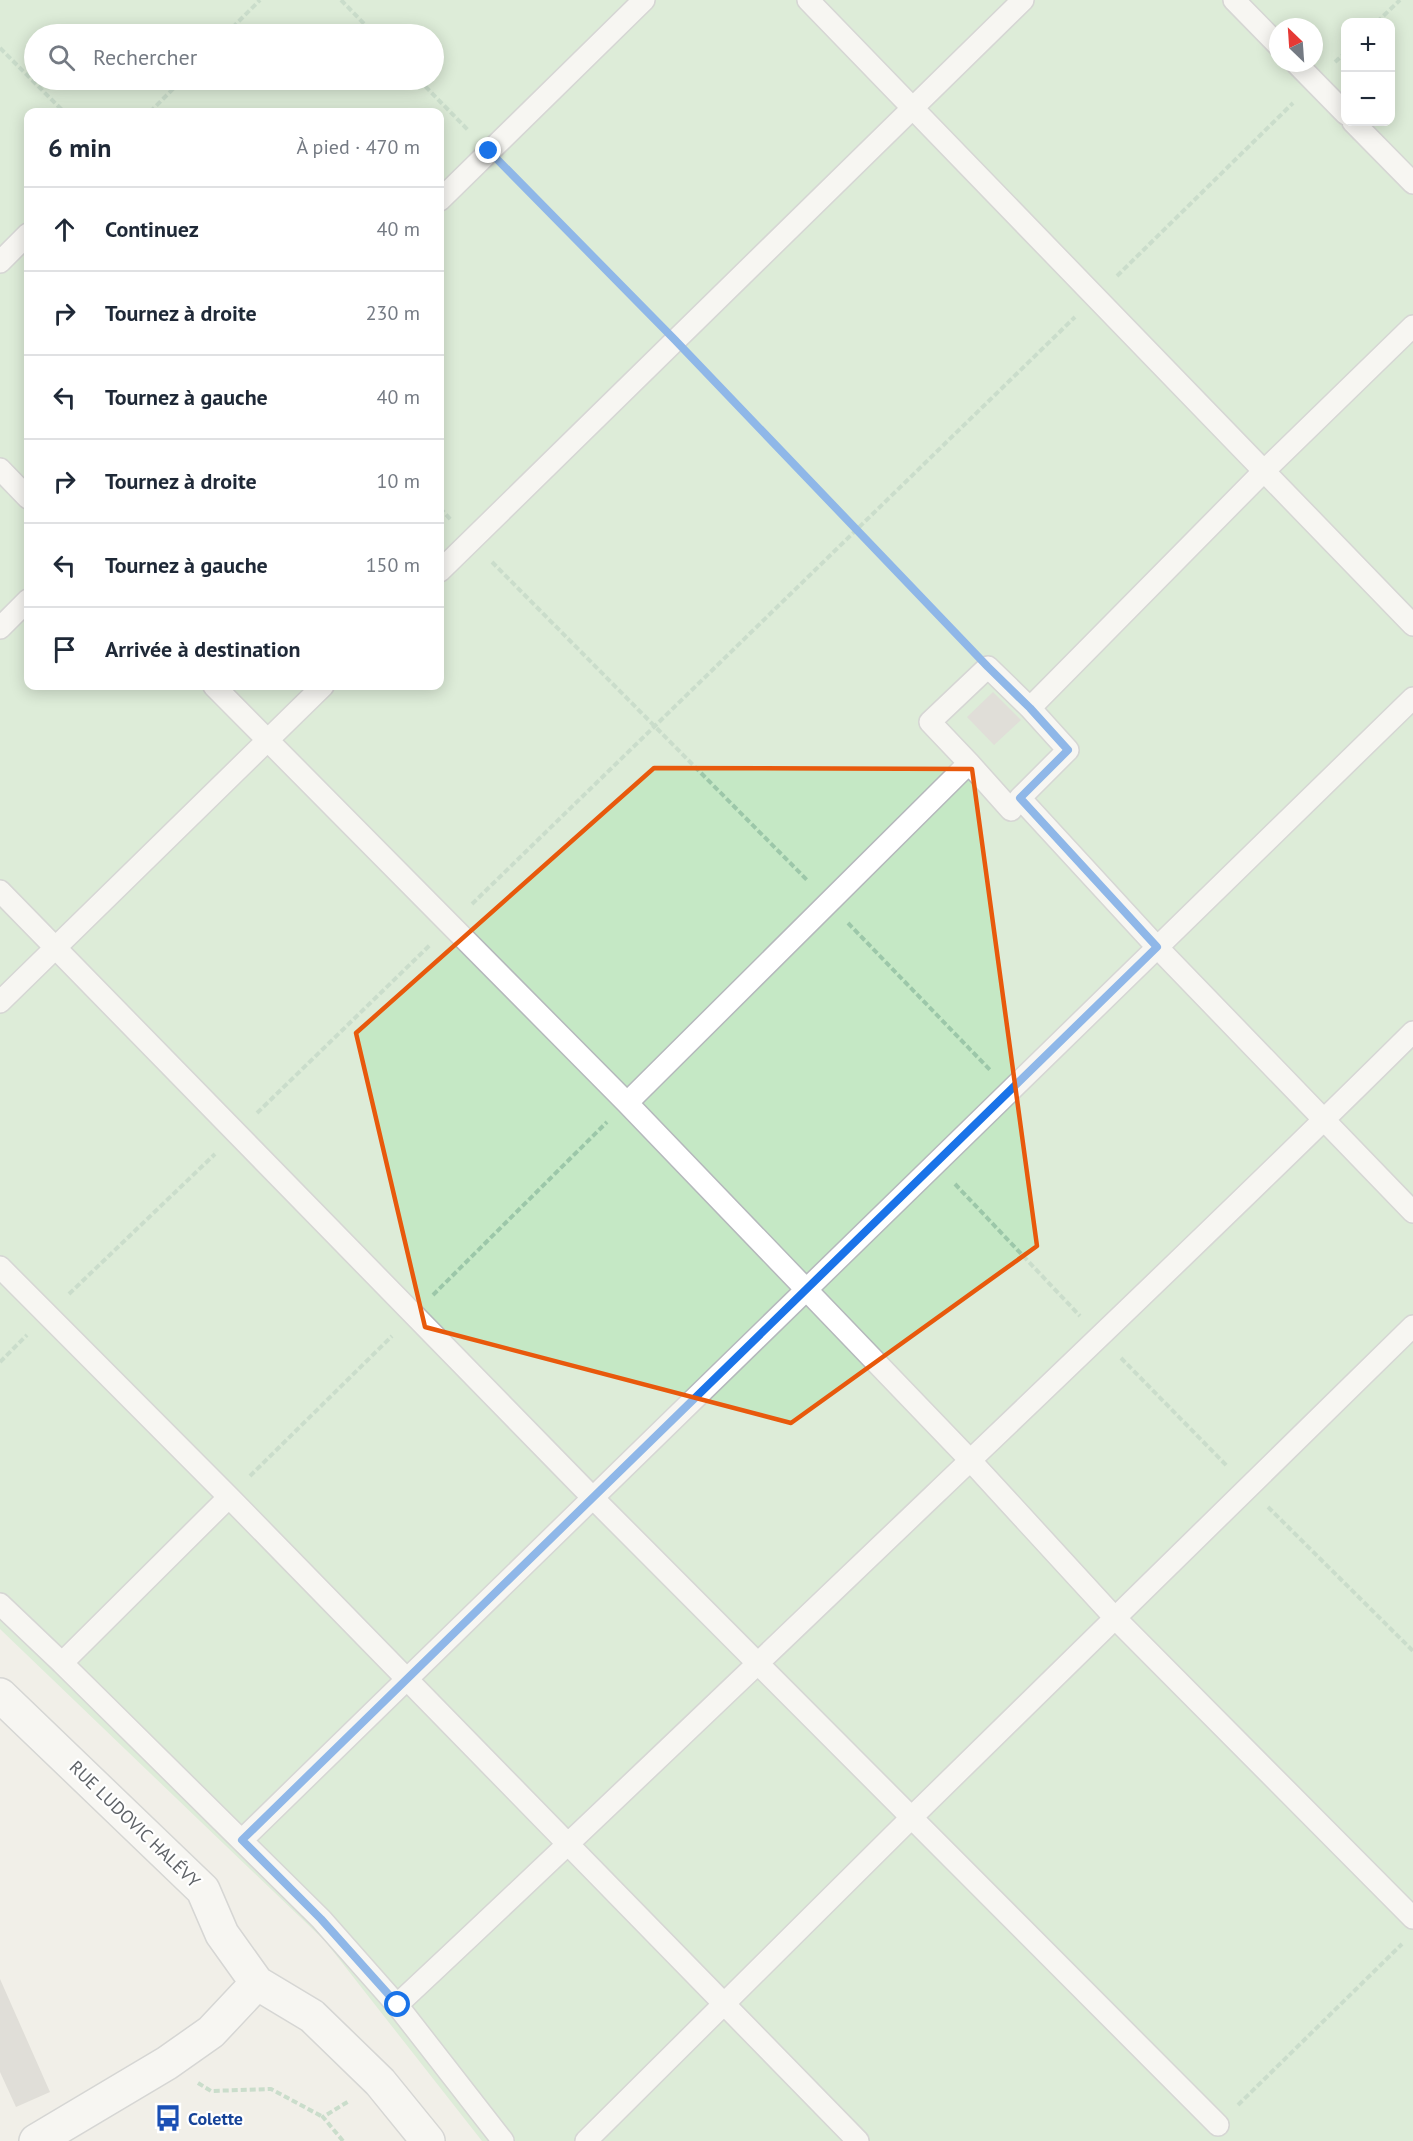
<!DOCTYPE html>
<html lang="fr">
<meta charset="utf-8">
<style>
body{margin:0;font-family:"PT Sans",sans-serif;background:#f2f2f3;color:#1f2937}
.controls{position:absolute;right:18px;top:18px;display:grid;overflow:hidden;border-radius:12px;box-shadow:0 3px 15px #0003}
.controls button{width:54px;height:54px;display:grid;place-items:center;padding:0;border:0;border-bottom:2px solid #e0e1e3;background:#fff;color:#1f2937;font:30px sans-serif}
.compass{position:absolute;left:1269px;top:18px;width:54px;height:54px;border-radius:50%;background:#fff;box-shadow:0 3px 15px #0003;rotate:335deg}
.stop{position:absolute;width:18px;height:18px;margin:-14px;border:4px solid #1a73e8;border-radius:50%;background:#fff}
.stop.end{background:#1a73e8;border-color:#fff;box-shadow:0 2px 6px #0008}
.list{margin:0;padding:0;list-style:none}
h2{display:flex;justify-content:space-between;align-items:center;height:78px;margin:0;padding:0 24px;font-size:26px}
h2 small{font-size:20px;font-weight:400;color:#747a83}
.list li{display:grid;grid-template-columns:39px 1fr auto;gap:18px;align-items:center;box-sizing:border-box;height:84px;padding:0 24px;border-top:2px solid #e0e1e3}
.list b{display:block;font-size:22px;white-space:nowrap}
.list em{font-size:20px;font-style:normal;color:#747a83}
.icon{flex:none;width:33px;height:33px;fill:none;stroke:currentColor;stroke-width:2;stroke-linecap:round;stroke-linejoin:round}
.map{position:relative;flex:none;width:1413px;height:2141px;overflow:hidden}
.search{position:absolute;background:#fff;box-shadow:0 3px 15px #0003;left:24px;top:24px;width:420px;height:66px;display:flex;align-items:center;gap:15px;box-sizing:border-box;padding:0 21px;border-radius:33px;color:#747a83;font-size:22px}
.panel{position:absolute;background:#fff;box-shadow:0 3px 15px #0003;left:24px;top:108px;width:420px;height:582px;border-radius:12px}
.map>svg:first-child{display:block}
</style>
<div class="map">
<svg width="1413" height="2141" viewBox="0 0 1413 2141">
<rect width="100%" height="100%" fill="#f1efe8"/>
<path fill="#c5e8c5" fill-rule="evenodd" d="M0 0H1413V2141H482L325 1941 0 1629ZM1346 22H1390V122H1346ZM1278 27H1314V63H1278ZM34 34H434V80H34ZM28 112H440V686H28Z"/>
<path fill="#cccac5" d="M993 692 1021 720 994 745 967 717Z
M0 1979 50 2092 16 2107 0 2072Z"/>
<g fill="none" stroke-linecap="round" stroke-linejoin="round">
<defs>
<path id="lane" d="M808 0 1413 625
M1234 0 1278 45
M1296 63 1346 114
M1353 122 1413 183
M440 200 644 0
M0 262 28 234
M0 469 28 498
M440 571 1023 0
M0 628 28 600
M214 686 627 1103 970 1460 1115 1618 1413 1918
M969 763 930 722 988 667 1030 708
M1020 798 1068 750 1030 708 1264 471 1413 326
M0 891 593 1498 1218 2125
M0 1002 323 686
M627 1103 969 763 1011 810 1020 798 1157 947 1413 1212
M0 1267 229 1497 858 2141
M0 1604 62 1663 229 1497
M62 1663 321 1919 397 2005 503 2141
M242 1840 1413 698
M397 2005C578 1836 756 1665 935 1494 1095 1341 1256 1188 1413 1032
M586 2141 911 1818 1413 1326"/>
<path id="street" d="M0 1695 203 1890 222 1934 257 1983 312 2016 380 2082 428 2141
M36 2141 167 2063 211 2032 257 1983"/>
</defs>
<use href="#lane" stroke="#b5b8bc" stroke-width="24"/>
<use href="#street" stroke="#b5b8bc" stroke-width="36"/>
<path stroke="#9cc7a9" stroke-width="4" stroke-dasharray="6 3" stroke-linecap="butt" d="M341 0 374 34
M1377 22 1400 0
M226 34 260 0
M0 48 64 112
M1335 62 1346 52
M419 80 468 130
M150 112 182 80
M509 172 655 320
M1117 276 1293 103
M696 362 969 647
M440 508 451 520
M492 562 808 881
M472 904 1075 317
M848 923 991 1071
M257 1113 430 945
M955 1184 1080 1316
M69 1294 215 1154
M433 1295 607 1122
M1121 1358 1227 1466
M0 1362 27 1335
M250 1476 392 1336
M1268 1507 1413 1651
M198 2083 211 2091 271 2089 323 2117
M1238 2105 1402 1944
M343 2141 323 2117 349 2101"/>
<use href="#lane" stroke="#fff" stroke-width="21"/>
<use href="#street" stroke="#fff" stroke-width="33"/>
</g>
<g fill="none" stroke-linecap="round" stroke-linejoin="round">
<path stroke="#1a73e8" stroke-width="8" d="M398 2005 321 1919 242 1840 1157 947 1020 798 1068 750 1030 708 988 667 675 340 489 151"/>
</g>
<path d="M0 0H1413V2141H0ZM654 768 972 769 1037 1246 791 1423 425 1327 356 1033Z" fill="#f1efe8" fill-opacity=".55" fill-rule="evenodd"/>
<path fill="none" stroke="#e8590c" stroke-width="4.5" stroke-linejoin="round" d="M654 768 972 769 1037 1246 791 1423 425 1327 356 1033Z"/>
<defs>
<symbol id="bus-bare" viewBox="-9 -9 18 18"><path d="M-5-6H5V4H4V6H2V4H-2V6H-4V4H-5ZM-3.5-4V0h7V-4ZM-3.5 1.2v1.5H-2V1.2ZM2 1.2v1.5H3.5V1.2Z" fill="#1a4fb4" stroke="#fff" stroke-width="2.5" paint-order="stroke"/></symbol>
</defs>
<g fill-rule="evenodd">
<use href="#bus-bare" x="149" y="2099" width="38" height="38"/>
</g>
<g text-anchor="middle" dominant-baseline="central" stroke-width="4.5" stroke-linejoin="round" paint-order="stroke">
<g font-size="18" fill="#5f6368" stroke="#fff">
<text transform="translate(135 1824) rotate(44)">RUE LUDOVIC HALÉVY</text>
</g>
<g font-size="18" font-weight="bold" fill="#164399" stroke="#fff" text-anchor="start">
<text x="188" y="2118">Colette</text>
</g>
</g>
</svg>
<div class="controls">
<button>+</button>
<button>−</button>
</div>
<svg class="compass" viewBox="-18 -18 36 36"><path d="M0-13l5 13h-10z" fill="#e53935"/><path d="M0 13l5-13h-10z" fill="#747a83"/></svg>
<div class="stop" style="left:398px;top:2005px"></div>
<div class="stop end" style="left:489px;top:151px"></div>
<div class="search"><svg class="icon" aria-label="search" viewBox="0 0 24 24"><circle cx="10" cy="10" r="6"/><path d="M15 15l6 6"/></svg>Rechercher</div>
<section class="panel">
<h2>6 min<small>À pied · 470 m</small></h2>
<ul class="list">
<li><svg class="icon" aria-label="ahead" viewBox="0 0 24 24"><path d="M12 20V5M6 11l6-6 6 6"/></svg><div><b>Continuez</b></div><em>40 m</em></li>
<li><svg class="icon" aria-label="right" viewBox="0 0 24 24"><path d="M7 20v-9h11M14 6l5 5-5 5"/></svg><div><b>Tournez à droite</b></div><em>230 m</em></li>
<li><svg class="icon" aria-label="left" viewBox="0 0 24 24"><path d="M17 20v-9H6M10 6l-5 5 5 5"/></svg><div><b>Tournez à gauche</b></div><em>40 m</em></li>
<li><svg class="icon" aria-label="right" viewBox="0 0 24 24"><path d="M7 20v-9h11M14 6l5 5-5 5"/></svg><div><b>Tournez à droite</b></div><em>10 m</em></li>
<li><svg class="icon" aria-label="left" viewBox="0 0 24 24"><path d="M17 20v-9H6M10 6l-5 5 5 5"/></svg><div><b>Tournez à gauche</b></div><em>150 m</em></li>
<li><svg class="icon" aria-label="arrive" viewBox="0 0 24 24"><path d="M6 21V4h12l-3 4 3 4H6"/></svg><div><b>Arrivée à destination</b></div></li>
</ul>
</section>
</div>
